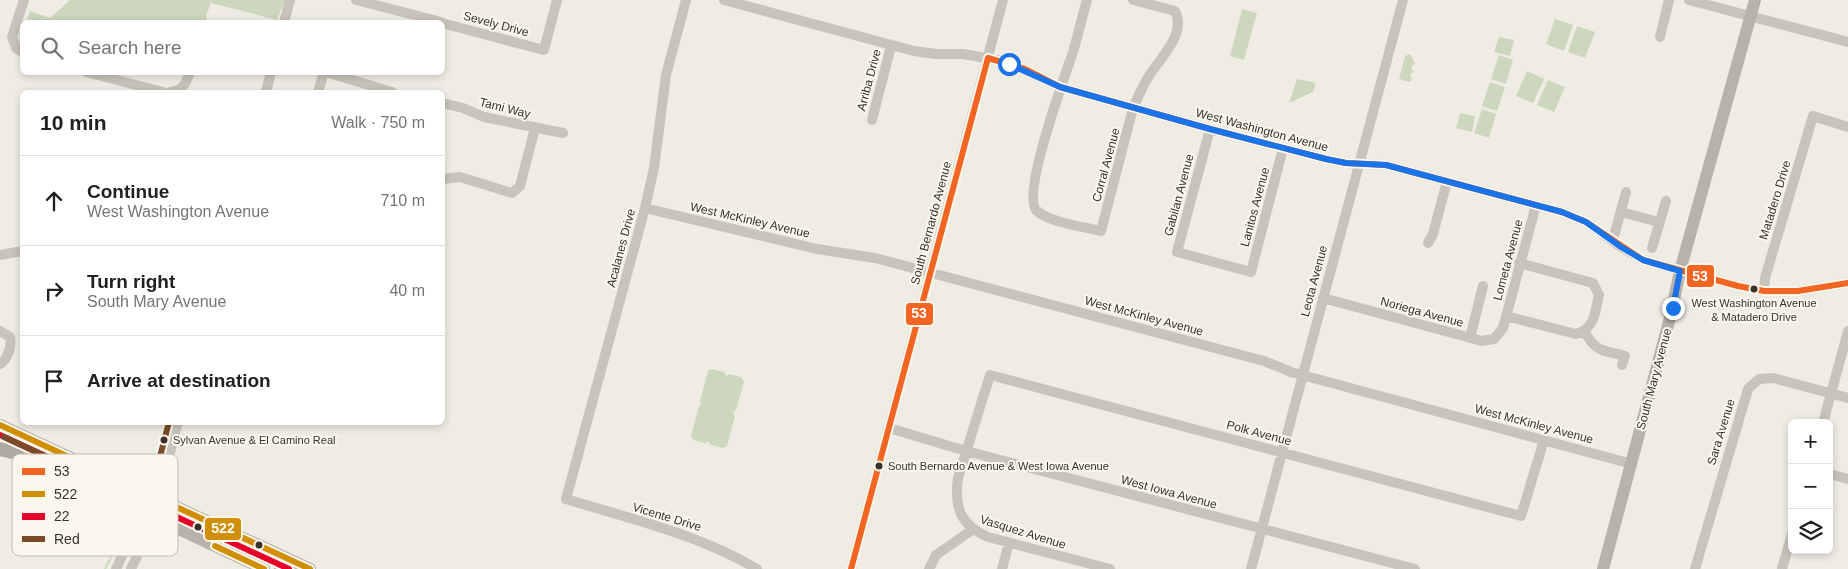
<!DOCTYPE html>
<meta charset="utf-8">
<style>
body{margin:0;font-family:Helvetica,sans-serif;background:#f6f6f6;color:#202124}
.controls{position:absolute;right:15px;bottom:15px;display:grid;overflow:hidden;border-radius:8px;box-shadow:0 2px 8px #0003}
.controls button{width:45px;height:45px;display:grid;place-items:center;padding:0;border:0;border-bottom:1px solid #e0e0e0;background:#fff;color:#202124;font:25px sans-serif}
.stop{position:absolute;width:15px;height:15px;margin:-11px;border:4px solid #1a73e8;border-radius:50%;background:#fff}
.stop.end{background:#1a73e8;border-color:#fff;box-shadow:0 1px 5px #0008}
.list{margin:0;padding:0;list-style:none}
h2{display:flex;justify-content:space-between;align-items:center;height:65px;margin:0;padding:0 20px;font-size:21px}
h2 small{font-size:16px;font-weight:400;color:#757577}
.list li{display:grid;grid-template-columns:32px 1fr auto;gap:15px;align-items:center;box-sizing:border-box;height:90px;padding:0 20px;border-top:1px solid #e0e0e0}
.list b{display:block;font-size:19px;white-space:nowrap}
.list p{margin:0;font-size:16px;white-space:nowrap;color:#757577}
.list em{font-size:16px;font-style:normal;color:#757577}
.icon{flex:none;width:28px;height:28px;fill:none;stroke:currentColor;stroke-width:2;stroke-linecap:round;stroke-linejoin:round}
.map{position:relative;flex:none;width:1848px;height:569px;overflow:hidden}
.search{position:absolute;background:#fff;box-shadow:0 2px 8px #0003;left:20px;top:20px;width:425px;height:55px;display:flex;align-items:center;gap:12px;box-sizing:border-box;padding:0 18px;border-radius:8px;color:#757577;font-size:19px}
.panel{position:absolute;background:#fff;box-shadow:0 2px 8px #0003;left:20px;top:90px;width:425px;height:335px;border-radius:8px}
.map>svg:first-child{display:block}
</style>
<div class="map">
<svg width="1848" height="569" viewBox="0 0 1848 569">
<rect width="100%" height="100%" fill="#efece4"/>
<path fill="#ccd7bd" d="M70 0H285L277 20 211 3 206 16 207 22H26L30 11 50 18Z
M1242 9 1257 13 1244 60 1230 56Z
M1555 19 1573 25 1564 51 1546 44Z
M1577 26 1595 32 1585 58 1568 52Z
M1499 37 1514 40 1510 56 1494 52Z
M1410 54 1415 64 1411 67 1414 72 1410 74 1412 80 1409 82 1399 79 1405 56Z
M1499 55 1513 60 1506 84 1491 79Z
M1527 71 1544 79 1533 103 1516 96Z
M1297 79 1316 83 1313 92 1289 103Z
M1548 80 1565 87 1554 112 1537 105Z
M1490 82 1505 87 1497 111 1482 106Z
M1482 109 1496 114 1489 138 1474 133Z
M1460 113 1475 116 1472 132 1456 128Z
M712 369 724 372 726 376 730 374 741 377 744 382 736 410 733 412 735 416 727 446 723 448 711 445 708 441 705 443 693 440 691 436 699 406 702 404 700 401 708 371Z
M117 524 126 525V529L106 569H104L114 549 111 547 118 533 111 530Z"/>
<g fill="none" stroke-linecap="round" stroke-linejoin="round">
<path stroke="#c8c4bc" stroke-width="10" d="M356 0 441 22
M686 0 666 75 654 168 645 208 566 499C631 519 698 534 757 569
M724 0 914 51 936 54H963L997 60 1025 69 1060 87 1210 129 1326 159 1346 163 1386 165 1562 212 1586 222 1621 247 1643 260 1738 286 1764 291H1798L1848 283
M1087 0C1082 17 1078 35 1073 52 1065 76 1022 192 1036 210 1047 222 1085 227 1101 231L1133 108C1138 97 1142 87 1149 76 1160 58 1187 34 1175 11L1133 0
M1689 0 1848 42
M284 22 290 0
M442 23 544 50 557 0
M1660 37 1669 0
M22 52 16 48 12 37 24 0
M86 72 163 92
M326 72 392 92
M170 92C183 91 186 83 190 72
M266 92 271 72
M318 92 324 72
M442 103 463 108 484 117 563 133
M872 120 891 46
M1210 129 1177 252 1251 272 1283 148
M442 179 460 177 512 193 520 186 535 128
M645 208 817 249 875 258 1264 361 1291 372 1632 464
M1621 212 1659 222
M1613 240 1626 192
M1428 243 1433 234 1447 181
M1652 248 1666 201
M0 255 22 251
M1764 291 1765 278 1813 116 1848 127
M1323 298 1482 341 1494 339 1503 328 1536 205
M1506 316 1576 334C1595 329 1595 312 1599 295L1593 283 1519 263
M0 331 10 337C12 346 8 359 0 364
M1585 332C1596 353 1604 350 1625 356L1622 365
M1470 338 1483 286
M1823 423 1848 331
M889 428 966 451 1415 569
M1829 474 1848 479
M116 569 137 524 149 508
M131 569 150 529 178 422
M851 569 1003 0
M929 569 936 555 972 530
M1002 569 1009 543
M1110 569 988 537C960 525 954 507 958 478L990 375 1521 516 1544 440
M1251 569 1403 0
M1695 569 1748 389 1759 379 1773 378 1848 398
M1782 569 1792 534"/>
<path stroke="#b7b2ab" stroke-width="12" d="M0 425 310 569
M8 449 264 569
M280 569H286
M1603 569 1671 314 1680 271 1755 0"/>
<path stroke="#aeaaa3" stroke-width="14" d="M0 449 17 453"/>
<defs>
<path id="bus-1" d="M988 58 1025 69 1060 87 1210 129 1326 159 1346 163 1386 165 1562 212 1586 222 1643 260 1738 286 1764 291H1798L1848 283
M851 569 988 58"/>
<path id="bus-2" d="M0 425 310 569
M215 546 264 569"/>
<path id="bus-3" d="M0 435 289 569"/>
<path id="bus-4" d="M4 437 157 508
M145 514 169 422"/>
</defs>
<use href="#bus-1" stroke="#fbf7ec" stroke-width="10"/>
<use href="#bus-2" stroke="#fbf7ec" stroke-width="10"/>
<use href="#bus-3" stroke="#fbf7ec" stroke-width="10"/>
<use href="#bus-4" stroke="#fbf7ec" stroke-width="10"/>
<use href="#bus-1" stroke="#f26522" stroke-width="6"/>
<use href="#bus-2" stroke="#d18f08" stroke-width="6"/>
<use href="#bus-3" stroke="#e4002b" stroke-width="6"/>
<use href="#bus-4" stroke="#7a4b2a" stroke-width="6"/>
</g>
<g fill="none" stroke-linecap="round" stroke-linejoin="round">
<path stroke="#1a73e8" stroke-width="6" d="M1009 64 1060 87 1210 129 1326 159 1346 163 1386 165 1562 212 1586 222 1621 247 1643 260 1680 271 1673 308"/>
</g>
<g fill="#3a3229" stroke="#fbf7ec" stroke-width="2">
<circle cx="1754" cy="289" r="4.5"/>
<circle cx="164" cy="440" r="4.5"/>
<circle cx="879" cy="466" r="4.5"/>
<circle cx="198" cy="527" r="4.5"/>
<circle cx="259" cy="545" r="4.5"/>
</g>
<g text-anchor="middle" dominant-baseline="central" stroke-width="4" stroke-linejoin="round" paint-order="stroke">
<g font-size="11" fill="#3a3229" stroke="#fbf7ec" text-anchor="start">
<text x="1754" y="303" text-anchor="middle">West Washington Avenue<tspan x="1754" dy="14">&amp; Matadero Drive</tspan></text>
<text x="173" y="440">Sylvan Avenue &amp; El Camino Real</text>
<text x="888" y="466">South Bernardo Avenue &amp; West Iowa Avenue</text>
</g>
<g font-size="12" fill="#3a3229" stroke="#fbf7ec">
<text transform="translate(496 24) rotate(15)">Sevely Drive</text>
<text transform="translate(869 80) rotate(-75)">Arriba Drive</text>
<text transform="translate(505 108) rotate(14)">Tami Way</text>
<text transform="translate(1262 130) rotate(15)">West Washington Avenue</text>
<text transform="translate(1106 165) rotate(-75)">Corral Avenue</text>
<text transform="translate(1179 195) rotate(-75)">Gabilan Avenue</text>
<text transform="translate(1775 200) rotate(-73)">Matadero Drive</text>
<text transform="translate(1255 207) rotate(-75)">Lanitos Avenue</text>
<text transform="translate(750 220) rotate(13)">West McKinley Avenue</text>
<text transform="translate(931 223) rotate(-75)">South Bernardo Avenue</text>
<text transform="translate(621 248) rotate(-75)">Acalanes Drive</text>
<text transform="translate(1508 260) rotate(-75)">Lometa Avenue</text>
<text transform="translate(1314 281) rotate(-75)">Leota Avenue</text>
<text transform="translate(1422 312) rotate(15)">Noriega Avenue</text>
<text transform="translate(1144 316) rotate(15)">West McKinley Avenue</text>
<text transform="translate(1654 379) rotate(-75)">South Mary Avenue</text>
<text transform="translate(1534 424) rotate(15)">West McKinley Avenue</text>
<text transform="translate(1721 432) rotate(-73)">Sara Avenue</text>
<text transform="translate(1259 433) rotate(15)">Polk Avenue</text>
<text transform="translate(1169 492) rotate(15)">West Iowa Avenue</text>
<text transform="translate(667 517) rotate(17)">Vicente Drive</text>
<text transform="translate(1023 532) rotate(17)">Vasquez Avenue</text>
</g>
</g>
<rect x="12" y="454" width="166" height="102" rx="8" fill="#fbf7ec" stroke="#c1bcb2" stroke-width="1"/>
<rect x="22" y="468" width="23" height="7" fill="#f26522"/>
<rect x="22" y="491" width="23" height="6" fill="#d18f08"/>
<rect x="22" y="513" width="23" height="7" fill="#e4002b"/>
<rect x="22" y="536" width="23" height="6" fill="#7a4b2a"/>
<g font-size="14" fill="#3a3229">
<text x="54" y="476">53</text>
<text x="54" y="499">522</text>
<text x="54" y="521">22</text>
<text x="54" y="544">Red</text>
</g>
<g stroke="#fbf7ec" stroke-width="2">
<rect x="1686" y="264" width="29" height="24" rx="5" fill="#f26522"/>
<rect x="905" y="302" width="29" height="24" rx="5" fill="#f26522"/>
<rect x="204" y="517" width="38" height="24" rx="5" fill="#d18f08"/>
</g>
<g font-size="14" text-anchor="middle" font-weight="bold" fill="#fff">
<text x="1700" y="281">53</text>
<text x="919" y="318">53</text>
<text x="223" y="533">522</text>
</g>
</svg>
<div class="controls">
<button>+</button>
<button>−</button>
<button><svg class="icon" aria-label="layers" viewBox="0 0 24 24"><path d="M12 4l9 5-9 5-9-5zM3 14l9 5 9-5"/></svg></button>
</div>
<div class="stop" style="left:1009px;top:64px"></div>
<div class="stop end" style="left:1673px;top:308px"></div>
<div class="search"><svg class="icon" aria-label="search" viewBox="0 0 24 24"><circle cx="10" cy="10" r="6"/><path d="M15 15l6 6"/></svg>Search here</div>
<section class="panel">
<h2>10 min<small>Walk · 750 m</small></h2>
<ul class="list">
<li><svg class="icon" aria-label="ahead" viewBox="0 0 24 24"><path d="M12 20V5M6 11l6-6 6 6"/></svg><div><b>Continue</b><p>West Washington Avenue</p></div><em>710 m</em></li>
<li><svg class="icon" aria-label="right" viewBox="0 0 24 24"><path d="M7 20v-9h11M14 6l5 5-5 5"/></svg><div><b>Turn right</b><p>South Mary Avenue</p></div><em>40 m</em></li>
<li><svg class="icon" aria-label="arrive" viewBox="0 0 24 24"><path d="M6 21V4h12l-3 4 3 4H6"/></svg><div><b>Arrive at destination</b></div></li>
</ul>
</section>
</div>
